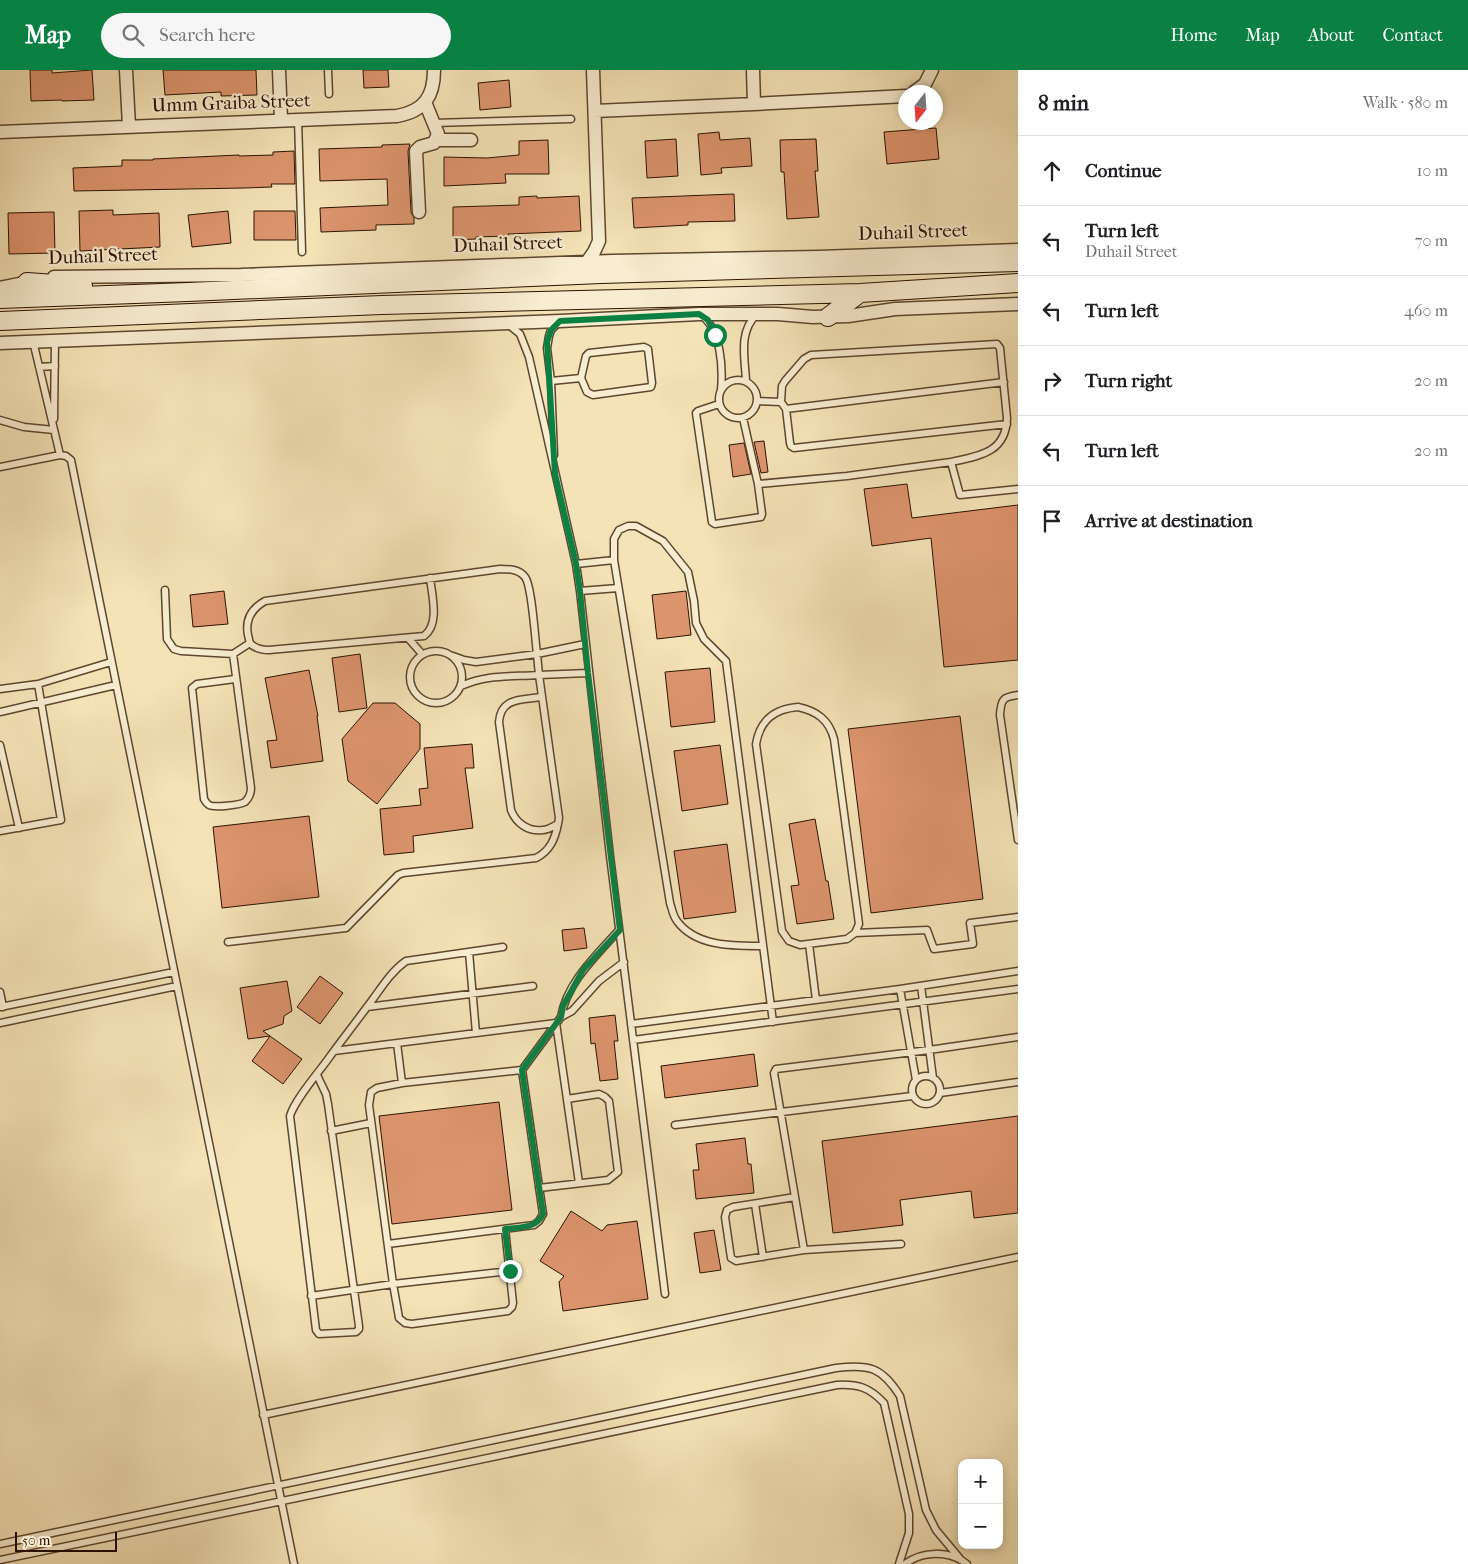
<!DOCTYPE html>
<meta charset="utf-8">
<style>
body{margin:0;font-family:"IM FELL French Canon",serif;background:#f6f6f6;color:#202124}
.controls{position:absolute;right:15px;bottom:15px;display:grid;overflow:hidden;border-radius:10px;box-shadow:0 2px 8px #0003}
.controls button{width:45px;height:45px;display:grid;place-items:center;padding:0;border:0;border-bottom:1px solid #e0e0e0;background:#fff;color:#202124;font:25px sans-serif}
.compass{position:absolute;left:898px;top:15px;width:45px;height:45px;border-radius:50%;background:#fff;box-shadow:0 2px 8px #0003;rotate:197deg}
.scale{position:absolute;left:15px;bottom:12px;width:102px;box-sizing:border-box;padding-left:5px;border:2px solid #2c1100;border-top:0;font-size:14px;line-height:18px;white-space:nowrap;color:#2c1100;-webkit-text-stroke:4px #f8edd0;paint-order:stroke}
.stop{position:absolute;width:15px;height:15px;margin:-11px;border:4px solid #0b8043;border-radius:50%;background:#fff}
.stop.end{background:#0b8043;border-color:#fff;box-shadow:0 1px 5px #0008}
.list{margin:0;padding:0;list-style:none}
h2{display:flex;justify-content:space-between;align-items:center;height:65px;margin:0;padding:0 20px;font-size:21px}
h2 small{font-size:16px;font-weight:400;color:#757577}
.list li{display:grid;grid-template-columns:32px 1fr auto;gap:15px;align-items:center;box-sizing:border-box;height:70px;padding:0 20px;border-top:1px solid #e0e0e0}
.list b{display:block;font-size:19px;white-space:nowrap}
.list p{margin:0;font-size:16px;white-space:nowrap;color:#757577}
.list em{font-size:16px;font-style:normal;color:#757577}
.icon{flex:none;width:28px;height:28px;fill:none;stroke:currentColor;stroke-width:2;stroke-linecap:round;stroke-linejoin:round}
.map{position:relative;flex:none;width:1018px;height:1494px;overflow:hidden}
header{display:flex;align-items:center;gap:30px;box-sizing:border-box;height:70px;padding:0 25px;background:#0b8043;color:#fff}
header strong{font-size:24px}
nav{display:flex;gap:28px;margin-inline-start:auto;font-size:18px}
.search{width:350px;height:45px;background:#f6f6f6;display:flex;align-items:center;gap:12px;box-sizing:border-box;padding:0 18px;border-radius:28px;color:#757577;font-size:19px}
main{display:flex}
aside{flex:1;background:#fff}
.map>svg:first-child{display:block}
</style>
<header>
<strong>Map</strong>
<div class="search"><svg class="icon" aria-label="search" viewBox="0 0 24 24"><circle cx="10" cy="10" r="6"/><path d="M15 15l6 6"/></svg>Search here</div>
<nav><a>Home</a><a>Map</a><a>About</a><a>Contact</a></nav>
</header>
<main>
<div class="map">
<svg width="1018" height="1494" viewBox="0 0 1018 1494">
<rect width="100%" height="100%" fill="#f4e3b7"/>
<filter id="stains"><feTurbulence type="fractalNoise" baseFrequency=".004" numOctaves="4"/><feColorMatrix values="0 0 0 0 .2 0 0 0 0 .09 0 0 0 0 .02 0 0 0 .5 -.17"/></filter>
<radialGradient id="worn" r=".72"><stop offset=".6" stop-color="#630" stop-opacity="0"/><stop offset="1" stop-color="#630" stop-opacity=".3"/></radialGradient>
<path fill="#dd956e" stroke="#2c1100" d="M30 0H52V3L92 0 94 30 62 31V30L31 31Z
M163 0H256L257 25 221 26V22L165 25Z
M363 0H388L389 17 364 18Z
M509 10 511 37 480 40 478 13Z
M936 58 939 89 887 94 884 62Z
M719 62 720 70 750 68 752 96 721 98 722 103 701 105 698 64Z
M676 69 678 106 647 108 645 71Z
M816 69 818 101H815L819 147 787 149 784 102H781L780 70Z
M548 70 549 104H505L506 113 444 116V87L487 88 519 85V71Z
M410 74 408 81 411 142 414 148V154L376 155V160L321 162 320 138 388 135 387 109 320 111 319 79 382 77V75Z
M294 81 295 114H271L272 117 244 118 74 121 73 98 122 96V90H153V89L239 85V86L273 85V82Z
M734 124 735 151 688 152V155L634 158 632 128Z
M537 126V128L579 126 581 161 508 164V166L476 167V169L453 170V137L519 135V127Z
M113 140V145L159 143 160 177 80 181 79 141Z
M228 141 231 173 192 177 188 145Z
M254 141H295L296 170H254Z
M54 142 55 183 9 184 8 143Z
M764 371 768 402 761 403 754 372Z
M744 373 751 404 733 407 729 375Z
M907 414 912 448 1018 435V590L944 597 931 468 872 476 864 419Z
M224 521 228 554 193 557 190 525Z
M686 521 691 565 657 569 652 525Z
M360 584 367 638 339 642 332 588Z
M710 598 715 652 671 657 665 602Z
M309 600 318 646H317L323 691 271 698 267 671 277 670 265 608Z
M373 633H395L420 654V679L377 734 348 711 342 669Z
M960 646 983 829 871 843 848 659Z
M472 674 474 698H465L473 758 413 766 414 782 384 785 380 739 421 735 419 719 428 718 424 678Z
M720 675 728 734 682 741 674 681Z
M309 746 319 827 222 838 213 757Z
M815 749 826 811H828L834 849 797 854 791 816 799 815 789 754Z
M727 774 736 842 684 849 674 781Z
M584 858 587 878 564 881 562 860Z
M320 906 343 923 320 954 297 937Z
M287 911 292 941 284 946 283 954 263 961 270 966 248 969 240 918Z
M615 945 618 971H614L618 1009 600 1011 595 973 591 974 589 948Z
M270 966 302 989 283 1014 252 991Z
M754 984 758 1016 665 1028 661 996Z
M499 1032 512 1140 392 1154 379 1046Z
M1018 1046V1143L974 1148 971 1121 900 1130 903 1155 833 1163 822 1071Z
M745 1068 748 1094H751L754 1123 696 1129 693 1100H699L696 1074Z
M571 1141 602 1161 607 1155 637 1151 648 1229 563 1241 559 1212 564 1206 540 1191Z
M714 1160 721 1200 700 1203 694 1163Z"/>
<g fill="none" stroke-linecap="round" stroke-linejoin="round">
<defs>
<path id="lane" d="M328 0 329 24
M298 49 302 182
M434 53 571 49
M702 246C721 260 723 298 721 320
M509 255 520 264 529 287 576 494 580 521 610 786 665 1224
M33 271 60 385
M39 297 55 296
M719 329a19 19 0 1 1 38 0a19 19 0 1 1-38 0Z
M551 311 581 308 587 322 593 325 651 317 652 313 648 279 644 277 589 283 586 286 581 308
M746 311C745 288 738 262 757 244
M758 331 781 332
M719 334 698 341 696 343 712 452 715 454 761 447 762 444 758 414 847 406 951 392
M786 339 1004 312
M743 348 758 414
M54 349 55 270
M0 350 24 357 54 360
M1007 354 794 378 791 376 790 373 786 339 781 332 782 316 785 311 804 289 811 285 997 274 1000 278 1007 348C1006 383 979 386 951 392L960 425 1018 419
M554 385 551 311 547 278 549 266 551 260 559 252
M0 397 60 385 66 386 71 390 294 1494
M576 494 614 490
M430 508C432 526 440 554 424 566L269 580C263 580 255 579 250 573 249 571 249 568 248 565 245 550 251 539 265 531L500 499C509 499 519 499 525 507 532 516 535 569 537 584L476 592 464 590 453 586
M165 520 167 569 174 579 181 581 233 584
M580 521 618 518
M408 568 422 584
M585 574 537 584 539 605 588 603
M410 607a26 26 0 1 1 52 0a26 26 0 1 1-52 0Z
M235 609 197 614 192 618 204 729C206 732 206 733 209 735 214 738 240 735 245 732 249 728 251 723 251 718L233 584 250 573
M461 616C488 604 511 607 539 605L559 748 558 754C554 756 548 760 543 760 528 762 516 753 511 740L499 652C501 627 522 630 541 627
M0 619 38 614 111 592
M1018 625C1003 627 1001 629 1000 645L1018 770
M798 637C817 641 829 650 834 669L859 854 855 863 847 869 800 875 789 871 782 861 756 674C760 650 774 639 798 637Z
M0 642 116 615
M0 675 19 758
M0 761 61 750 38 614
M855 863 927 860 934 879 973 874 970 853 1018 847
M228 872 346 858 398 805 403 803 536 788C550 781 555 769 558 754
M809 874 816 930
M762 876C734 876 696 877 677 851 673 846 672 839 670 833L614 490V469L619 460 628 456H636L663 471 688 502 694 531 696 553 704 569 726 591 773 952
M469 882 476 963
M921 916 933 1008
M900 919 916 1010
M0 922 3 937
M0 937 174 902
M367 937 533 916
M561 947C567 912 596 886 619 860
M0 953 177 916
M631 954 900 919 1018 901
M633 970 1018 919
M397 973 402 1013
M334 981 556 953 579 1113
M317 1005 326 1024 328 1034 359 1256V1259L356 1262 319 1264 316 1260 290 1046C295 1029 320 1001 331 985 345 966 359 948 373 929 383 915 392 901 406 891L503 877
M912 1020a14 14 0 1 1 28 0a14 14 0 1 1-28 0Z
M940 1023 1018 1012
M675 1055 912 1026
M331 1061 371 1053
M539 1118 608 1110 618 1102 609 1031 605 1027 599 1024 567 1029
M795 1127 733 1137 727 1140 725 1147 731 1188 736 1191 804 1180 901 1174
M755 1134 763 1187
M505 1159 513 1233 512 1237 508 1241 412 1254 405 1253 399 1248 398 1242 393 1214 369 1035 371 1022 377 1018 402 1013 522 1000
M388 1174 534 1155 539 1151 543 1144 522 1000 561 947 572 941 599 911 624 892
M804 1180 774 1003 776 999 929 980 1018 967
M311 1226 393 1214 510 1201
M263 1345 1018 1187
M0 1474 836 1298C869 1294 882 1297 900 1326L926 1440 936 1460 961 1490
M0 1490 837 1315C858 1314 869 1317 884 1333L909 1444V1463L899 1494
M905 1494C922 1481 949 1480 967 1494"/>
<path id="street" d="M126 0 129 56
M279 0 281 50
M753 0 754 34
M914 22 925 14 932 0
M595 41 754 34 906 26
M0 62 397 46C424 41 434 27 434 0
M436 70H471
M419 142 416 81 420 77 434 73 438 64 425 32
M587 192 594 182 599 171 593 0
M54 207 241 205 612 191 819 187 1018 180
M0 218 34 211
M0 273 560 251 699 244H778L813 247 848 246 895 239 1018 234"/>
<path id="secondary" d="M27 212 83 216
M0 229 188 222 601 204 1018 192
M828 247 860 223
M0 251 382 235 860 223 1018 213"/>
</defs>
<use href="#lane" stroke="#5e462e" stroke-width="9"/>
<use href="#street" stroke="#5e462e" stroke-width="15"/>
<use href="#secondary" stroke="#2c1100" stroke-width="20"/>
<use href="#lane" stroke="#f8edd0" stroke-width="6"/>
<use href="#street" stroke="#f8edd0" stroke-width="12"/>
<use href="#secondary" stroke="#f8edd0" stroke-width="18"/>
</g>
<g fill="none" stroke-linecap="round" stroke-linejoin="round">
<path stroke="#0b8043" stroke-width="6" d="M510 1201 505 1159C520 1157 536 1159 543 1144L522 1000 561 947 563 936 583 900 620 860 588 603 580 521 576 494 555 404 547 272 551 260 560 251 699 244 708 250 715 265"/>
</g>
<g text-anchor="middle" dominant-baseline="central" stroke-width="4.5" stroke-linejoin="round" paint-order="stroke">
<g font-size="19" fill="#2c1100" stroke="#f8edd0">
<text transform="translate(231 33) rotate(-2)">Umm Graiba Street</text>
<text transform="translate(913 162) rotate(-2)">Duhail Street</text>
<text transform="translate(508 174) rotate(-2)">Duhail Street</text>
<text transform="translate(103 186) rotate(-2)">Duhail Street</text>
</g>
</g>
<rect width="100%" height="100%" filter="url(#stains)"/>
<rect width="100%" height="100%" fill="url(#worn)"/>
</svg>
<div class="controls">
<button>+</button>
<button>−</button>
</div>
<svg class="compass" viewBox="-18 -18 36 36"><path d="M0-13l5 13h-10z" fill="#e53935"/><path d="M0 13l5-13h-10z" fill="#757577"/></svg>
<div class="scale">50 m</div>
<div class="stop" style="left:715px;top:265px"></div>
<div class="stop end" style="left:510px;top:1201px"></div>
</div>
<aside>
<h2>8 min<small>Walk · 580 m</small></h2>
<ul class="list">
<li><svg class="icon" aria-label="ahead" viewBox="0 0 24 24"><path d="M12 20V5M6 11l6-6 6 6"/></svg><div><b>Continue</b></div><em>10 m</em></li>
<li><svg class="icon" aria-label="left" viewBox="0 0 24 24"><path d="M17 20v-9H6M10 6l-5 5 5 5"/></svg><div><b>Turn left</b><p>Duhail Street</p></div><em>70 m</em></li>
<li><svg class="icon" aria-label="left" viewBox="0 0 24 24"><path d="M17 20v-9H6M10 6l-5 5 5 5"/></svg><div><b>Turn left</b></div><em>460 m</em></li>
<li><svg class="icon" aria-label="right" viewBox="0 0 24 24"><path d="M7 20v-9h11M14 6l5 5-5 5"/></svg><div><b>Turn right</b></div><em>20 m</em></li>
<li><svg class="icon" aria-label="left" viewBox="0 0 24 24"><path d="M17 20v-9H6M10 6l-5 5 5 5"/></svg><div><b>Turn left</b></div><em>20 m</em></li>
<li><svg class="icon" aria-label="arrive" viewBox="0 0 24 24"><path d="M6 21V4h12l-3 4 3 4H6"/></svg><div><b>Arrive at destination</b></div></li>
</ul>
</aside>
</main>
